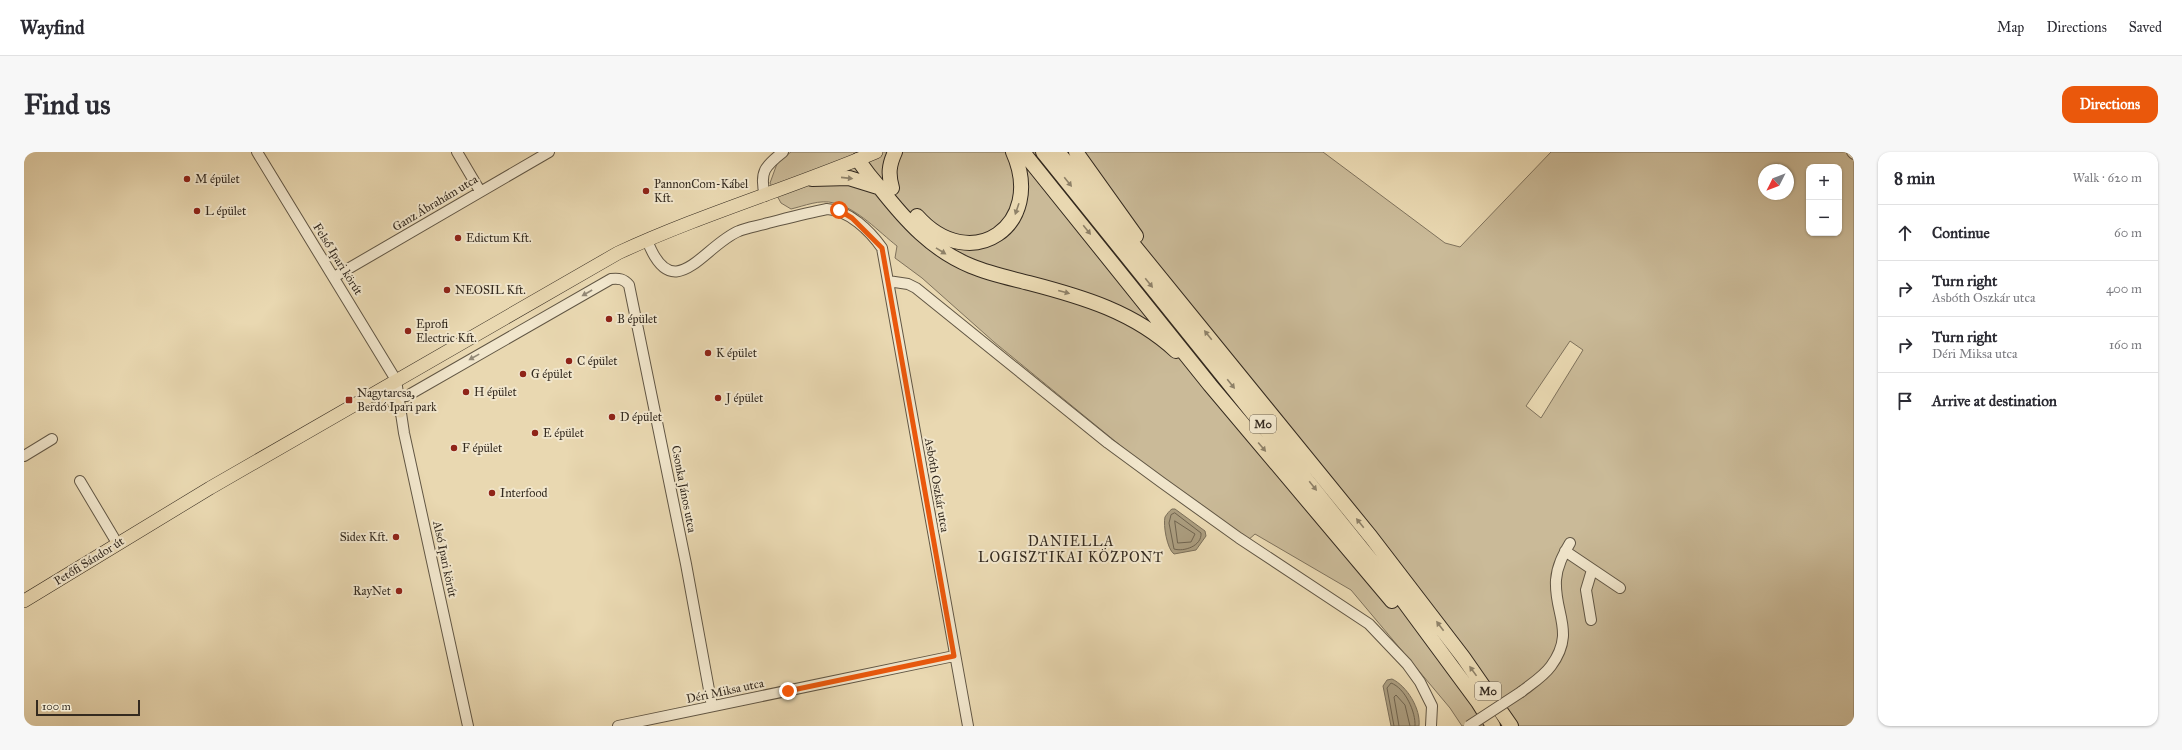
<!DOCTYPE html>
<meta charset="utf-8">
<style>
body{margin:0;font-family:"IM FELL Great Primer",serif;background:#f7f7f7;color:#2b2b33}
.controls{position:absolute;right:12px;top:12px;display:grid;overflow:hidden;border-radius:8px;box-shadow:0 1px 3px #0004}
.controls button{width:36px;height:36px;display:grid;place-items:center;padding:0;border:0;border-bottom:1px solid #e1e1e2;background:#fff;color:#2b2b33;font:20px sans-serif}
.compass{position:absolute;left:1734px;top:12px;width:36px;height:36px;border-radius:50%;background:#fff;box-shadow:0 1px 3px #0004;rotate:228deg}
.scale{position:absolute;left:12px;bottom:10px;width:104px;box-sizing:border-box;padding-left:4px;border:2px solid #342a1f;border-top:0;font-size:11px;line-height:14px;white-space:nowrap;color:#342a1f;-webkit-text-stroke:3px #f1e6cc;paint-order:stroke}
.stop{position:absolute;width:12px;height:12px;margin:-9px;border:3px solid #ea580c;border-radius:50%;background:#fff}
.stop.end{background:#ea580c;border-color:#fff;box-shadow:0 1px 4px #0008}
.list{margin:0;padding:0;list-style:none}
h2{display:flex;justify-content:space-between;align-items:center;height:52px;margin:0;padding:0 16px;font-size:17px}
h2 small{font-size:13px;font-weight:400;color:#7c7c81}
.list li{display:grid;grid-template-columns:26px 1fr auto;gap:12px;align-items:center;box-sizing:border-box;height:56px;padding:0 16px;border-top:1px solid #e1e1e2}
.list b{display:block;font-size:15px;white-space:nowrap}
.list p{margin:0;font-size:13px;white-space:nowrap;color:#7c7c81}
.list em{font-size:13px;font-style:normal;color:#7c7c81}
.icon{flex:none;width:22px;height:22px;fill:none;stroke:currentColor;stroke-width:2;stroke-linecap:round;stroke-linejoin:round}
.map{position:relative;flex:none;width:1830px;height:574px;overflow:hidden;border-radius:12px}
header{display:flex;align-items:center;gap:24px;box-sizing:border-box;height:56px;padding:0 20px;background:#fff;border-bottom:1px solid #e1e1e2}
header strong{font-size:19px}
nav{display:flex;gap:22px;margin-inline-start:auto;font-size:14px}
.intro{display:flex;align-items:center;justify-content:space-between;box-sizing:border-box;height:96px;padding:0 24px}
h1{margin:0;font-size:28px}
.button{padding:10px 18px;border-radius:12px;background:#ea580c;color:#fff;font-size:14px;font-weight:700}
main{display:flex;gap:24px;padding:0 24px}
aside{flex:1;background:#fff;border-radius:12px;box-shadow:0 1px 3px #0004}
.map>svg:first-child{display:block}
</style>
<header>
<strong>Wayfind</strong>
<nav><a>Map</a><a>Directions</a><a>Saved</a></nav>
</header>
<div class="intro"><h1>Find us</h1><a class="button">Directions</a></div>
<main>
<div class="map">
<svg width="1830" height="574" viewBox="0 0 1830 574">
<rect width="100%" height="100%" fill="#e9d8b1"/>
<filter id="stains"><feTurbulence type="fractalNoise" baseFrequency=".005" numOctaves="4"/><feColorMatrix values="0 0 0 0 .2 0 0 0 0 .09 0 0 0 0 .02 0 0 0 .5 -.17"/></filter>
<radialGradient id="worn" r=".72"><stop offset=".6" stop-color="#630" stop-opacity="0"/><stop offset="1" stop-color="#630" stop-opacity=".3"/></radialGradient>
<path fill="#caba98" stroke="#7f725c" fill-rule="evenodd" d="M767 0H1299L1421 91 1436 95 1527 0H1827L1830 3V574H1438L1426 556 1327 438 1231 382 1223 389 1108 303 970 190 898 126 871 106 873 94C855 80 833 56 810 51 796 47 780 54 767 57L757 51 746 31 754 9ZM1785 15H1815V81H1785ZM1740 18H1764V42H1740ZM1546 189 1559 198 1517 266 1502 254Z"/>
<path fill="#ab9d7f" stroke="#7b6f59" d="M1148 357H1151L1181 379 1182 384 1172 398 1150 402C1143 397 1139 373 1141 365 1143 362 1145 359 1148 357Z
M1368 527C1383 534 1397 557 1395 574H1367L1359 534 1363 528Z"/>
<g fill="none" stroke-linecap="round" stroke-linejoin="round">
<path stroke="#70644f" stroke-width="1" d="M1151 361 1177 381C1178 394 1160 400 1150 397L1145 371 1147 363Z
M1151 369 1171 382 1167 390 1154 391Z
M1370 574 1363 536 1367 531C1381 536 1392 560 1391 574
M1375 574 1370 545 1372 543 1381 553 1386 574"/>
<defs>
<path id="minor" d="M233 0 372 228 380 281 444 574
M433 0 456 39
M1828 0 1830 2
M741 44C735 20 741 14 759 0
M623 88C649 157 680 93 715 79 724 75 735 74 744 71 764 66 783 61 803 57 825 58 846 79 858 96L944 574
M310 125 525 0
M864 129 884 132 892 136 1084 291 1137 330 1215 386 1345 472 1383 512 1396 530 1408 554 1407 574
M374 244H383L587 127C595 126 600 127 605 133L662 412 688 554
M0 304 28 287
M56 329 93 391
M1541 399 1596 436
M1567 468 1562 438 1568 418
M1497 540C1507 532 1519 525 1527 514 1552 480 1530 462 1532 428 1533 414 1539 403 1546 391
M594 574 930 504"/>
<path id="major" d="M348 243 366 245 376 259
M0 449 186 336 594 101C678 62 767 36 852 0"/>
<path id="highway" d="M999 0 1186 233 1368 449
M1019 0 1375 443 1454 550 1469 574
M1034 0 1347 385 1439 505 1487 574
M1052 0 1112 84
M834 8C841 18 848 27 856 36 882 69 908 98 947 114 966 122 986 126 1005 131 1059 145 1110 160 1152 199
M788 27 825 26 854 35
M868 36C864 22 865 13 871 0
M893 64C947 125 1022 73 989 0"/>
</defs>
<use href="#minor" stroke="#615644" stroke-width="12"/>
<use href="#major" stroke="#342a1f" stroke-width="14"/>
<use href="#highway" stroke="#342a1f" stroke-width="16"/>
<use href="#minor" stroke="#f1e6cc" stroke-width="10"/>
<use href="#major" stroke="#e9d8b1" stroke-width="13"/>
<use href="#highway" stroke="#e9d8b1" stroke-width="14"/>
<defs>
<path id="minor-bridge" d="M1445 574 1497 540"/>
</defs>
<use href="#minor-bridge" stroke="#615644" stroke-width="12" stroke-linecap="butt"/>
<use href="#minor-bridge" stroke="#f1e6cc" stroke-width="10"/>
</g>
<defs><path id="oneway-solid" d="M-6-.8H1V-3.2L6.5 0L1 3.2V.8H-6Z"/></defs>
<g fill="#8e8168">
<use href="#oneway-solid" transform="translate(823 26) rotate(6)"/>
<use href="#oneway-solid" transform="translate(1044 30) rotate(51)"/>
<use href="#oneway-solid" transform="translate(993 57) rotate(109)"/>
<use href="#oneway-solid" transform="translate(1063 78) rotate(51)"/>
<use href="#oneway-solid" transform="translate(917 99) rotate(32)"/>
<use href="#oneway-solid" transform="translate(1125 131) rotate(51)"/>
<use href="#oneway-solid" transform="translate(1040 140) rotate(15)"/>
<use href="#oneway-solid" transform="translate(1184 183) rotate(-129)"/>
<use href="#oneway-solid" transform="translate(1207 232) rotate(51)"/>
<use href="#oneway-solid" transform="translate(1238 295) rotate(50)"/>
<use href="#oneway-solid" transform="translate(1289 334) rotate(51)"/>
<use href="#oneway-solid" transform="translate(1336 371) rotate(-129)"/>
<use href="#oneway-solid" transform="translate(1416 474) rotate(-127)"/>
<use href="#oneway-solid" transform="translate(1449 519) rotate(-126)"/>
</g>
<g fill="#928876">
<use href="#oneway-solid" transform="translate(563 141) rotate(150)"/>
<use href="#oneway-solid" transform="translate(450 205) rotate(151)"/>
</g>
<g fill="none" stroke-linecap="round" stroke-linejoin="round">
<path stroke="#ea580c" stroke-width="5" d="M764 539 930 504 858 96 828 66 815 58"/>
</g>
<g fill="#8f2418" stroke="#f1e6cc" stroke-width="1.5">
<circle cx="163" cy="27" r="4"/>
<circle cx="622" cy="39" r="4"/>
<circle cx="173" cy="59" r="4"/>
<circle cx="434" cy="86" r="4"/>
<circle cx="423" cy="138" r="4"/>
<circle cx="585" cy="167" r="4"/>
<circle cx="384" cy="179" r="4"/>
<circle cx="684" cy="201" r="4"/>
<circle cx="545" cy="209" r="4"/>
<circle cx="499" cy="222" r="4"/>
<circle cx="442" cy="240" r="4"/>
<circle cx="694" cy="246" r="4"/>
<rect x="321" y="244" width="8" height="8" rx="2"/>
<circle cx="588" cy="265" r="4"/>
<circle cx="511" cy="281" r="4"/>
<circle cx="430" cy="296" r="4"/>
<circle cx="468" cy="341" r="4"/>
<circle cx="372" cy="385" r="4"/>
<circle cx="375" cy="439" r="4"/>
</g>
<g text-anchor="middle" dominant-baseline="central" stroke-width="4" stroke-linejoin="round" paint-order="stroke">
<g fill="#f1e6cc" stroke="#6d6253" stroke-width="1">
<rect x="1226" y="263" width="26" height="18" rx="3"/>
<rect x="1451" y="530" width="26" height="18" rx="3"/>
</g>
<g font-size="11" font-weight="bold" fill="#342a1f">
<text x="1239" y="272">M0</text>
<text x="1464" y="539">M0</text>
</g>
<g font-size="12" fill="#342a1f" stroke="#f1e6cc" text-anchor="start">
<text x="171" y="27">M épület</text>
<text x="630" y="32">PannonCom-Kábel<tspan x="630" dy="14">Kft.</tspan></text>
<text x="181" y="59">L épület</text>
<text x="442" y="86">Edictum Kft.</text>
<text x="431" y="138">NEOSIL Kft.</text>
<text x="593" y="167">B épület</text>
<text x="392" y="172">Eprofi<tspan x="392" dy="14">Electric Kft.</tspan></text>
<text x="692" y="201">K épület</text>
<text x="553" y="209">C épület</text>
<text x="507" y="222">G épület</text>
<text x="450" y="240">H épület</text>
<text x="333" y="241">Nagytarcsa,<tspan x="333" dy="14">Berdó Ipari park</tspan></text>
<text x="702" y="246">J épület</text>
<text x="596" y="265">D épület</text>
<text x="519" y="281">E épület</text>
<text x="438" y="296">F épület</text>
<text x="476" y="341">Interfood</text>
<text x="364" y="385" text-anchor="end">Sidex Kft.</text>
<text x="367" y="439" text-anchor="end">RayNet</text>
</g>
<g font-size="12" fill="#342a1f" stroke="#f1e6cc">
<text transform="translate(411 51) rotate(-31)">Ganz Ábrahám utca</text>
<text transform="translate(314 107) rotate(58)">Felső Ipari körút</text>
<text transform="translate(913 333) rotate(80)">Asbóth Oszkár utca</text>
<text transform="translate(660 337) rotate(79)">Csonka János utca</text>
<text transform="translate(421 407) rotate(78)">Alsó Ipari körút</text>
<text transform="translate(65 409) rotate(-32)">Petőfi Sándor út</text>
<text transform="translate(701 539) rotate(-12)">Déri Miksa utca</text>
</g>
<g font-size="14" letter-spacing="1" fill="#342a1f" stroke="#f1e6cc">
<text x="1047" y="389">DANIELLA<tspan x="1047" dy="16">LOGISZTIKAI KÖZPONT</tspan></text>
</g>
</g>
<rect width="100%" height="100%" filter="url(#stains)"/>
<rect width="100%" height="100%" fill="url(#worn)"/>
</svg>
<div class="controls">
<button>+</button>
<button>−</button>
</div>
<svg class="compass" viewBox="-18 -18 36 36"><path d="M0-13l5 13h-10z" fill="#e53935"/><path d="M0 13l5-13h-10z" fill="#7c7c81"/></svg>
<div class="scale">100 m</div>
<div class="stop" style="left:815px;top:58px"></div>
<div class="stop end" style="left:764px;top:539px"></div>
</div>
<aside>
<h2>8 min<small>Walk · 620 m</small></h2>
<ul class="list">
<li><svg class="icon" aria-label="ahead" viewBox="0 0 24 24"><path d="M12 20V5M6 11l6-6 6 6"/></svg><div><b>Continue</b></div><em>60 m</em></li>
<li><svg class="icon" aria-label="right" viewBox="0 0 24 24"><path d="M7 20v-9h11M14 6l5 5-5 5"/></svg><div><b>Turn right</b><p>Asbóth Oszkár utca</p></div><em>400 m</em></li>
<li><svg class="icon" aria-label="right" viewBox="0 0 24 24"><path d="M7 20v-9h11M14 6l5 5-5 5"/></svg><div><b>Turn right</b><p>Déri Miksa utca</p></div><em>160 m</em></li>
<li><svg class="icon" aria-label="arrive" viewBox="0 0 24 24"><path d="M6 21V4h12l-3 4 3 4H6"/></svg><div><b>Arrive at destination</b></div></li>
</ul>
</aside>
</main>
